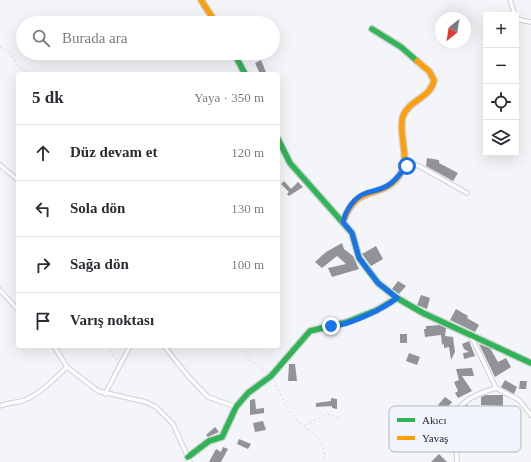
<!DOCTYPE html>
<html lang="tr">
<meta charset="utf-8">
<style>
body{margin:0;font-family:Georgia,serif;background:#f7f7f7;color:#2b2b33}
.controls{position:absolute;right:12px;top:12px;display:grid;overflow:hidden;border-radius:4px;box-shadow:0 4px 16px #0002}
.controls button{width:36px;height:36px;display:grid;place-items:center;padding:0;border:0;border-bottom:1px solid #e1e1e2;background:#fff;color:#2b2b33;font:20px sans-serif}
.compass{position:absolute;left:435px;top:12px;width:36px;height:36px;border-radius:50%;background:#fff;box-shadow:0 4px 16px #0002;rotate:210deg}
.stop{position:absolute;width:12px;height:12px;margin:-9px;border:3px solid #1a73e8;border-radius:50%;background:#fff}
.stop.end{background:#1a73e8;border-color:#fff;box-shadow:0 1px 4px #0008}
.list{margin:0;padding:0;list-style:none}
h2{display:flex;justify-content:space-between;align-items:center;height:52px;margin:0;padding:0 16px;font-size:17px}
h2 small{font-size:13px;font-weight:400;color:#7c7c81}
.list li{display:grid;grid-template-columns:26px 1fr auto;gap:12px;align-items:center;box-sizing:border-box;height:56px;padding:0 16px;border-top:1px solid #e1e1e2}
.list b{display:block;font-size:15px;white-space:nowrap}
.list em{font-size:13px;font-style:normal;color:#7c7c81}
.icon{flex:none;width:22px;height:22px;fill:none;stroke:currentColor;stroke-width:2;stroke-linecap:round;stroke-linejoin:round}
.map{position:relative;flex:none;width:531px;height:462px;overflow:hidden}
.search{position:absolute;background:#fff;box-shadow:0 4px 16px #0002;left:16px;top:16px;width:264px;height:44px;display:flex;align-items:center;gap:10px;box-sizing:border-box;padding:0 14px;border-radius:22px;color:#7c7c81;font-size:15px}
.panel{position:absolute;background:#fff;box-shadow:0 4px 16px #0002;left:16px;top:72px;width:264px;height:276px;border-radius:4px}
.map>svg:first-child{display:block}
</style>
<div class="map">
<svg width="531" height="462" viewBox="0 0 531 462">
<rect width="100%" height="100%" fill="#f4f5f9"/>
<path fill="#929398" d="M261 60 266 72 260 74 255 63Z
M427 158 439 160V163L458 173 453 181 426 166Z
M284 181 291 189 298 182 303 187 289 196 287 194 289 192 281 184Z
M342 243 344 249 353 256 359 269 332 277 328 268 346 264 337 256 322 268 315 262 326 252Z
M376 246 383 259 371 266 362 254Z
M398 281 406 286 399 294 392 289Z
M421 295 430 298 427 309 417 305Z
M456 309 468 316 467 318 479 325 475 332 450 320Z
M440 325 446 328 445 336 453 337 455 352 451 360 449 347 444 348V344L442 345 441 335 425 337 424 329H426V326Z
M400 334H407V343H400Z
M469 341 475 356 464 359 463 353 469 352 464 349 462 344Z
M479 344 490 348 498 362 506 358 511 367 495 377Z
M409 353 420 357 417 365 406 361Z
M289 364H295L297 381H288Z
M472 368 474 376H462L472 391 458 398 455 393 458 391 454 382 459 380 456 369Z
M505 380 517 387 514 394 501 387Z
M520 381H527L526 389H519Z
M486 395H503V406L481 405V397Z
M445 397 452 402 445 410 438 405Z
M331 398 337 399V409L332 408V406L316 407V403L331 401Z
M255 399 256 409 264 408V413L250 415V400Z
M466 405 472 407 469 417 472 419 469 418V421L467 418 462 417Z
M263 421 266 430 255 432 253 423Z
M215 427 219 432 208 437 206 435Z
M239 439 251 444 248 449 237 444Z
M223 447 228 449 221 462H209L216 449 221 452Z
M439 454 447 462H431Z"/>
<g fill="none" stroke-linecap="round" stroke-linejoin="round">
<defs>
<path id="street" d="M510 0 515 15
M516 17 520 20 531 22
M0 165 18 180
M403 170 412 164 419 166 467 193
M0 290 18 310
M471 336 496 388 519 400 531 415
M54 346 67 367 98 391 146 402 156 407 173 424 190 462
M164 346 188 376 208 397 236 407
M105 394 130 346
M0 406C8 402 17 403 25 400 41 393 54 379 67 367
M457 462 455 414C462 399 482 392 496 388"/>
<path id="fast" d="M372 29 401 47 417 61
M234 53 245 74
M278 139 290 163 352 233 359 258 378 283 397 298 423 313 531 363
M188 457 209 441 222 437 236 407 248 393 271 376 310 331 347 322 377 310 397 298"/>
<path id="slow" d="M201 0 216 23
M343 222C358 181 381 201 399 176 412 158 397 135 403 116 409 100 431 98 434 80L429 71 417 61"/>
</defs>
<use href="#street" stroke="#ced0d6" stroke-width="5.5"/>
<use href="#fast" stroke="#ced0d6" stroke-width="8"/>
<use href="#slow" stroke="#ced0d6" stroke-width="8"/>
<path stroke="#d3d3d5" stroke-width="1" stroke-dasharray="2 3" stroke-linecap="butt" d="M0 47 10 52 16 64 29 74
M107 346 117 360
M243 346 250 360 268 373
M274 380C280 393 285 408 295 418 308 433 321 433 325 456L322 462
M305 425 327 414 339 418"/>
<use href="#street" stroke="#fdfefe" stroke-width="3.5"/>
<use href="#fast" stroke="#30b455" stroke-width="5.5"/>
<use href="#slow" stroke="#ff9f0a" stroke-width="5.5"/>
</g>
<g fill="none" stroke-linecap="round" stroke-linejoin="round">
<path stroke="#1a73e8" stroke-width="5" d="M331 326C348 326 383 309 397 298L378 283 359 258 352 233 343 222C346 210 354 197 366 193 373 191 380 190 387 186 396 181 400 173 407 166"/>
</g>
<rect x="389" y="406" width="132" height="46" rx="6" fill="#f1f4fc" stroke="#b4b7bf" stroke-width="1"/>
<rect x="397" y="418" width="18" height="4" fill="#30b455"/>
<rect x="397" y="436" width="18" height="4" fill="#ff9f0a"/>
<g font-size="11" fill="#262930">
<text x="422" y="424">Akıcı</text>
<text x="422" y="442">Yavaş</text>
</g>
</svg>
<div class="controls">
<button>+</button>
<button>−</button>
<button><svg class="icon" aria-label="locate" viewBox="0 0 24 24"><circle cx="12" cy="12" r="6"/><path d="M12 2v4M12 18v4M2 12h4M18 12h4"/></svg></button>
<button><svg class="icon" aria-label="layers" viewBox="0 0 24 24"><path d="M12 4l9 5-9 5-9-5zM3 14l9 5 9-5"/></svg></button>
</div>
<svg class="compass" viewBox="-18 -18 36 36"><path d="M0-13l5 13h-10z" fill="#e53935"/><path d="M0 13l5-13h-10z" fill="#7c7c81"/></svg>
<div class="stop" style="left:407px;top:166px"></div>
<div class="stop end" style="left:331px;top:326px"></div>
<div class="search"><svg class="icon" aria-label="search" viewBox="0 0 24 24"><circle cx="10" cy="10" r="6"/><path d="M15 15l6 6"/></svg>Burada ara</div>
<section class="panel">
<h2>5 dk<small>Yaya · 350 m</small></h2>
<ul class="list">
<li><svg class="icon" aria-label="ahead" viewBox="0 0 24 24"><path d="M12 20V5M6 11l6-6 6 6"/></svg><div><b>Düz devam et</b></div><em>120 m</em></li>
<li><svg class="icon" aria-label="left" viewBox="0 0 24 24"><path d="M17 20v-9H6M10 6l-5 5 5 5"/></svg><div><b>Sola dön</b></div><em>130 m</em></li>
<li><svg class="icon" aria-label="right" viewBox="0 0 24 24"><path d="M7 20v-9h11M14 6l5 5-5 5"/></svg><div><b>Sağa dön</b></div><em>100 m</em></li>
<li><svg class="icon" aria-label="arrive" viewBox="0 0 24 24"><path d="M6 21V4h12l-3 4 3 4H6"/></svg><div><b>Varış noktası</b></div></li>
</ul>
</section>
</div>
